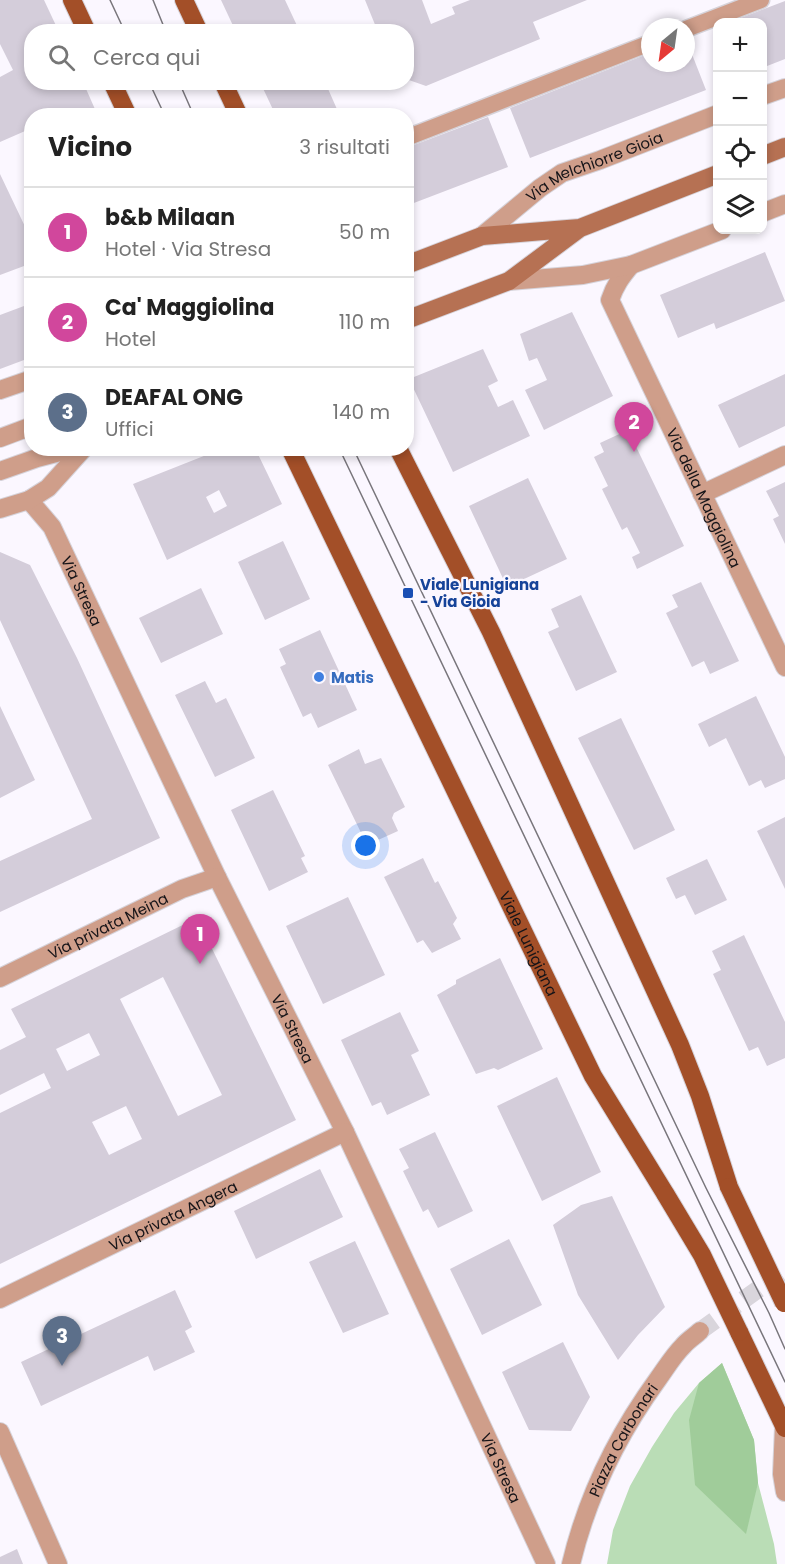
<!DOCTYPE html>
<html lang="it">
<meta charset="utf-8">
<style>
body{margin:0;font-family:Poppins,sans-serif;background:#f6f6f6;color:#222}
.controls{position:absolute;right:18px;top:18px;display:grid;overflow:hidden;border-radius:12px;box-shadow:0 3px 9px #0003}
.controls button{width:54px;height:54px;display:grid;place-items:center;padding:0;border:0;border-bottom:2px solid #e0e0e0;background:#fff;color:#222;font:30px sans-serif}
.compass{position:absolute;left:641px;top:18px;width:54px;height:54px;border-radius:50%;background:#fff;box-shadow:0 3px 9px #0003;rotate:209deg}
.you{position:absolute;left:366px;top:846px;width:21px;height:21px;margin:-15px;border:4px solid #fff;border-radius:50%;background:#1a73e8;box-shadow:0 0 0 9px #1a73e833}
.badge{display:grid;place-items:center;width:39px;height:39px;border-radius:50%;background:#316883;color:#fff;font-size:20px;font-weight:700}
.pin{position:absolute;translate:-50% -50px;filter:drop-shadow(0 2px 3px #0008)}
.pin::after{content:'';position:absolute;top:32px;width:21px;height:18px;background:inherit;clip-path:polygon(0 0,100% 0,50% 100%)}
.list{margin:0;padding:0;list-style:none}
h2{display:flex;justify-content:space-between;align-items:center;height:78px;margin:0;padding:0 24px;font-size:26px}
h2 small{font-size:20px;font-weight:400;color:#767676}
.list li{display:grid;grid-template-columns:39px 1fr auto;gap:18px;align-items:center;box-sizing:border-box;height:90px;padding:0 24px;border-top:2px solid #e0e0e0}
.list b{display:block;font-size:22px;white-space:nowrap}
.list p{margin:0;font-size:20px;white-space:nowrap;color:#767676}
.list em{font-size:20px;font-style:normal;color:#767676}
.icon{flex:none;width:33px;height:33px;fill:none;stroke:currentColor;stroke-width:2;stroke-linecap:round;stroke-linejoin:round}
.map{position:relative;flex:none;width:785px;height:1564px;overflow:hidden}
.search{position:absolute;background:#fff;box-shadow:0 3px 9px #0003;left:24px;top:24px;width:390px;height:66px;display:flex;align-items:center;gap:15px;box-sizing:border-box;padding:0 21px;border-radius:24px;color:#767676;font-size:22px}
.panel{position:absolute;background:#fff;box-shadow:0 3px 9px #0003;left:24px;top:108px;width:390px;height:348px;border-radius:24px}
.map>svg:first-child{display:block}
</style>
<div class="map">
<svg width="785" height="1564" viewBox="0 0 785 1564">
<rect width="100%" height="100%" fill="#fbf7ff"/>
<path fill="#baddb6" d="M722 1363 754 1440 758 1483 774 1544 777 1564H607L613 1530 630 1486 652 1447 674 1413 699 1383Z"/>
<path fill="#a0cc9a" d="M722 1363 754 1440 758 1483 746 1534 695 1485 689 1420 699 1383Z"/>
<path fill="#d4cdda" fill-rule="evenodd" d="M0 0H44L59 32H32V82H83L98 116H32V128L0 142V77L13 70 0 44Z
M221 0H285L300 32H236Z
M365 0H422L431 24 455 14 452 7 470 0H587L533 22 540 39 426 86 406 79V32H378Z
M785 1V59L762 68V22H730Z
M686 39 706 90 530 158 510 108 650 53V63H686Z
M260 82H325L340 116H276Z
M488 117 508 167 406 206V148Z
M0 174 30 237H32V263L0 275Z
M765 252 785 301 716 329 714 323 678 338 660 295Z
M32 303V357L0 369V315Z
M572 312 613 396 544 430 525 390 547 380 537 358 529 361 520 334Z
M483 349 498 381 488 386 498 407 513 400 530 436 453 472 409 379Z
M785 374V426L739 448 718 405Z
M628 430 684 546 637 569 632 557 640 553 627 527 622 530 602 489 608 486 594 457 604 452 600 443Z
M224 448H255L282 504 167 560 133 484ZM219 490 227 506 214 513 206 497Z
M528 478 567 559 507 587 469 506Z
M785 482V544L773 519 779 516 766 491Z
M283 541 310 599 265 620 238 562Z
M0 552 30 565 77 658 160 838 0 912V861L92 819 0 620Z
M701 582 739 661 710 674 704 661 692 667 666 613 678 607 672 595Z
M201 588 223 634 161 663 139 618Z
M581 595 617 672 576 691 548 632 559 627 551 609Z
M320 630 357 710 318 728 311 713 303 717 280 667 286 664 279 649Z
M205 681 216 703 226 698 255 758 215 777 175 695Z
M756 696 785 757V779L765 788 761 780 749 786 726 738 709 747 698 724Z
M0 706 35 780 0 798Z
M621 718 675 830 634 850 578 738Z
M359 749 365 764 381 758 405 807 394 813 392 818 398 831 367 845 328 765Z
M273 790 305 856 301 858 308 872 269 891 231 810Z
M785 817V889L757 831Z
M423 858 435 883 438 881 457 918 453 924 461 939 432 953 423 940 417 943 384 877Z
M707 859 727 900 695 915 685 895 676 899 666 878Z
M348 897 385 975 323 1004 286 926Z
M197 918 296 1120 0 1264V1113L51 1088 44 1073 0 1095V1050L26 1037 11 1009ZM163 977 222 1095 178 1116 120 999ZM89 1033 100 1055 67 1071 56 1049ZM126 1106 142 1139 109 1155 92 1122Z
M744 935 785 1022V1058L767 1066 758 1047 749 1051 713 974 721 970 712 951Z
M500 958 543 1049 498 1070 494 1068 476 1074 437 995 456 984V980Z
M400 1012 419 1051 411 1055 430 1095 387 1115 381 1102 372 1106 341 1040Z
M557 1077 601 1172 542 1201 497 1106Z
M435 1132 473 1211 438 1228 428 1209 423 1212 403 1171 409 1168 399 1149Z
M320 1169 343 1217 256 1259 234 1211Z
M612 1196 665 1307 638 1335 618 1360 578 1295 553 1225 581 1205Z
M509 1239 542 1305 482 1335 450 1269Z
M355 1241 389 1314 343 1333 309 1262Z
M175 1290 192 1327 185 1331 195 1352 154 1371 148 1356 41 1406 21 1362Z
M563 1342 590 1397 571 1431 529 1430 502 1372Z
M17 1549 23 1564H0V1557Z"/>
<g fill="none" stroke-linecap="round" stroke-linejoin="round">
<path stroke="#d9d5dc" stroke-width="18" stroke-dasharray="18 9" stroke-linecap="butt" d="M700 1331 785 1270"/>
<defs>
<path id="service" d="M686 29 761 0
M406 138 650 43"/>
<g id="minor">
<path d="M762 96 785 88"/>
<path d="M762 213 785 204"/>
<path id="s1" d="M482 236 540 188 562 173 600 160 718 114"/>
<path id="s2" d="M631 265C621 277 615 285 610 300L785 667"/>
<path d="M509 281 583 275 631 265 722 230"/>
<path d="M0 390 32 379"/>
<path d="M702 494 785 455"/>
<path id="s3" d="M29 500 52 527 217 877 345 1132 546 1564"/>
<path d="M0 509 29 500 48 488 84 448"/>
<path id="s4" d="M0 978 182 889 217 877"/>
<path id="s5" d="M0 1299 345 1132"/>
<path d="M784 1427 782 1474 785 1492"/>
<path d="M0 1432 58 1564"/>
<path id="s6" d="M571 1564C587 1497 618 1434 658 1379 666 1368 673 1356 683 1346 688 1340 695 1336 700 1331"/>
</g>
<path id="tertiary" d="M0 438 32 426
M0 471 37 458 75 448"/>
<path id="secondary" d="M762 156 785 147
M406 265 482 236 580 228
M406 320 509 281 580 228 718 174"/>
<g id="primary">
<path d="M72 0 87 32"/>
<path d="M184 0 199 32"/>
<path d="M112 82 128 116"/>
<path d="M223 82 239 116"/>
<path id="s7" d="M290 448 593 1076 666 1195"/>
<path d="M398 448 491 632 680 1045 700 1096 729 1187"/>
<path d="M739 1332 785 1428"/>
</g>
</defs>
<use href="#service" stroke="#d6d3da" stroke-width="19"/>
<use href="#minor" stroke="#d6d3da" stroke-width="20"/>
<use href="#tertiary" stroke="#d6d3da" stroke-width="20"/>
<use href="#secondary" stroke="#d6d3da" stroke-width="20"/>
<use href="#primary" stroke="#d6d3da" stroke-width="20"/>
<use href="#service" stroke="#cf9e8a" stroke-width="16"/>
<use href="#minor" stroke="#cf9e8a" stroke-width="18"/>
<use href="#tertiary" stroke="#cf9e8a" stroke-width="18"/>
<use href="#secondary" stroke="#b67153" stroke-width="18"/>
<use href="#primary" stroke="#a34f28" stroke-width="18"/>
<path stroke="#79767c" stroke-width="1.5" d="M110 0 125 32
M153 0 166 32
M149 82 165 116
M179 82 194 116
M339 448 785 1382
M353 448 706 1188 769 1313 785 1349"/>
<defs>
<path id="primary-bridge" d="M729 1187 784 1303
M666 1195 702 1255 739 1332"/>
</defs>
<use href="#primary-bridge" stroke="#d6d3da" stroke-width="20" stroke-linecap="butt"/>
<use href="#primary-bridge" stroke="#a34f28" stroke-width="18"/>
</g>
<rect fill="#1a4fb4" stroke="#fbf7ff" stroke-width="2" x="402" y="587" width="12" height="12" rx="3"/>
<circle fill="#3f7fe0" stroke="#fbf7ff" stroke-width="2" cx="319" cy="677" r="6"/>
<g text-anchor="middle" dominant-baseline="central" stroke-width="4.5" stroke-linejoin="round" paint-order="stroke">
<g font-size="15" fill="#161418" stroke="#fbf7ff">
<text stroke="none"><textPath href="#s1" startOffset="134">Via Melchiorre Gioia</textPath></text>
<text stroke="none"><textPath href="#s2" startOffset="260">Via della Maggiolina</textPath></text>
<text stroke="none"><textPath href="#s3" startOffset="106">Via Stresa</textPath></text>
<text stroke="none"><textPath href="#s4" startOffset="120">Via privata Meina</textPath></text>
<text stroke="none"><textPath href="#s7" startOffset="550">Viale Lunigiana</textPath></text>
<text stroke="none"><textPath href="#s3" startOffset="592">Via Stresa</textPath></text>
<text stroke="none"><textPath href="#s5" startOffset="192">Via privata Angera</textPath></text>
<text stroke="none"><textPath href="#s6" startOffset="135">Piazza Carbonari</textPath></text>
<text stroke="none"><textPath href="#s3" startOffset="1078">Via Stresa</textPath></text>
</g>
<g font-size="15" font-weight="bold" fill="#164399" stroke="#fbf7ff" text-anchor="start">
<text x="420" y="584">Viale Lunigiana<tspan x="420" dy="17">- Via Gioia</tspan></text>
</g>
<g font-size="15" font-weight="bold" fill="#366cbe" stroke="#fbf7ff" text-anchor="start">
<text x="331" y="677">Matis</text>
</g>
</g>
</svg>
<div class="controls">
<button>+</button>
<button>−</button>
<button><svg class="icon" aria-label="locate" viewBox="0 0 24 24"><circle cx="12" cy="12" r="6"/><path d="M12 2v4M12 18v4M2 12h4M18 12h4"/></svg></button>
<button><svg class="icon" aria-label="layers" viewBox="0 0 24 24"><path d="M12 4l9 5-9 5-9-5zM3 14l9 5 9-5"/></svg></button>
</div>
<svg class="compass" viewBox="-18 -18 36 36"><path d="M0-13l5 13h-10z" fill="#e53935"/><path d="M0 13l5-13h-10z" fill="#767676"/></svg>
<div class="you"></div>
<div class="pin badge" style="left:200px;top:964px;background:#d1479c">1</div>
<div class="pin badge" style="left:634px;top:452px;background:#d1479c">2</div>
<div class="pin badge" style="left:62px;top:1366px;background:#5c6f8a">3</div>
<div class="search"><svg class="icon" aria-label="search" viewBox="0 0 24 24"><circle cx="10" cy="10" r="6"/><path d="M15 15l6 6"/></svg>Cerca qui</div>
<section class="panel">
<h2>Vicino<small>3 risultati</small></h2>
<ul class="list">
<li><span class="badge" style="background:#d1479c">1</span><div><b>b&amp;b Milaan</b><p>Hotel · Via Stresa</p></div><em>50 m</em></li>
<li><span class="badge" style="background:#d1479c">2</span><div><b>Ca' Maggiolina</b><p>Hotel</p></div><em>110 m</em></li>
<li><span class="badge" style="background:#5c6f8a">3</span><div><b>DEAFAL ONG</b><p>Uffici</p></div><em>140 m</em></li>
</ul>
</section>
</div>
